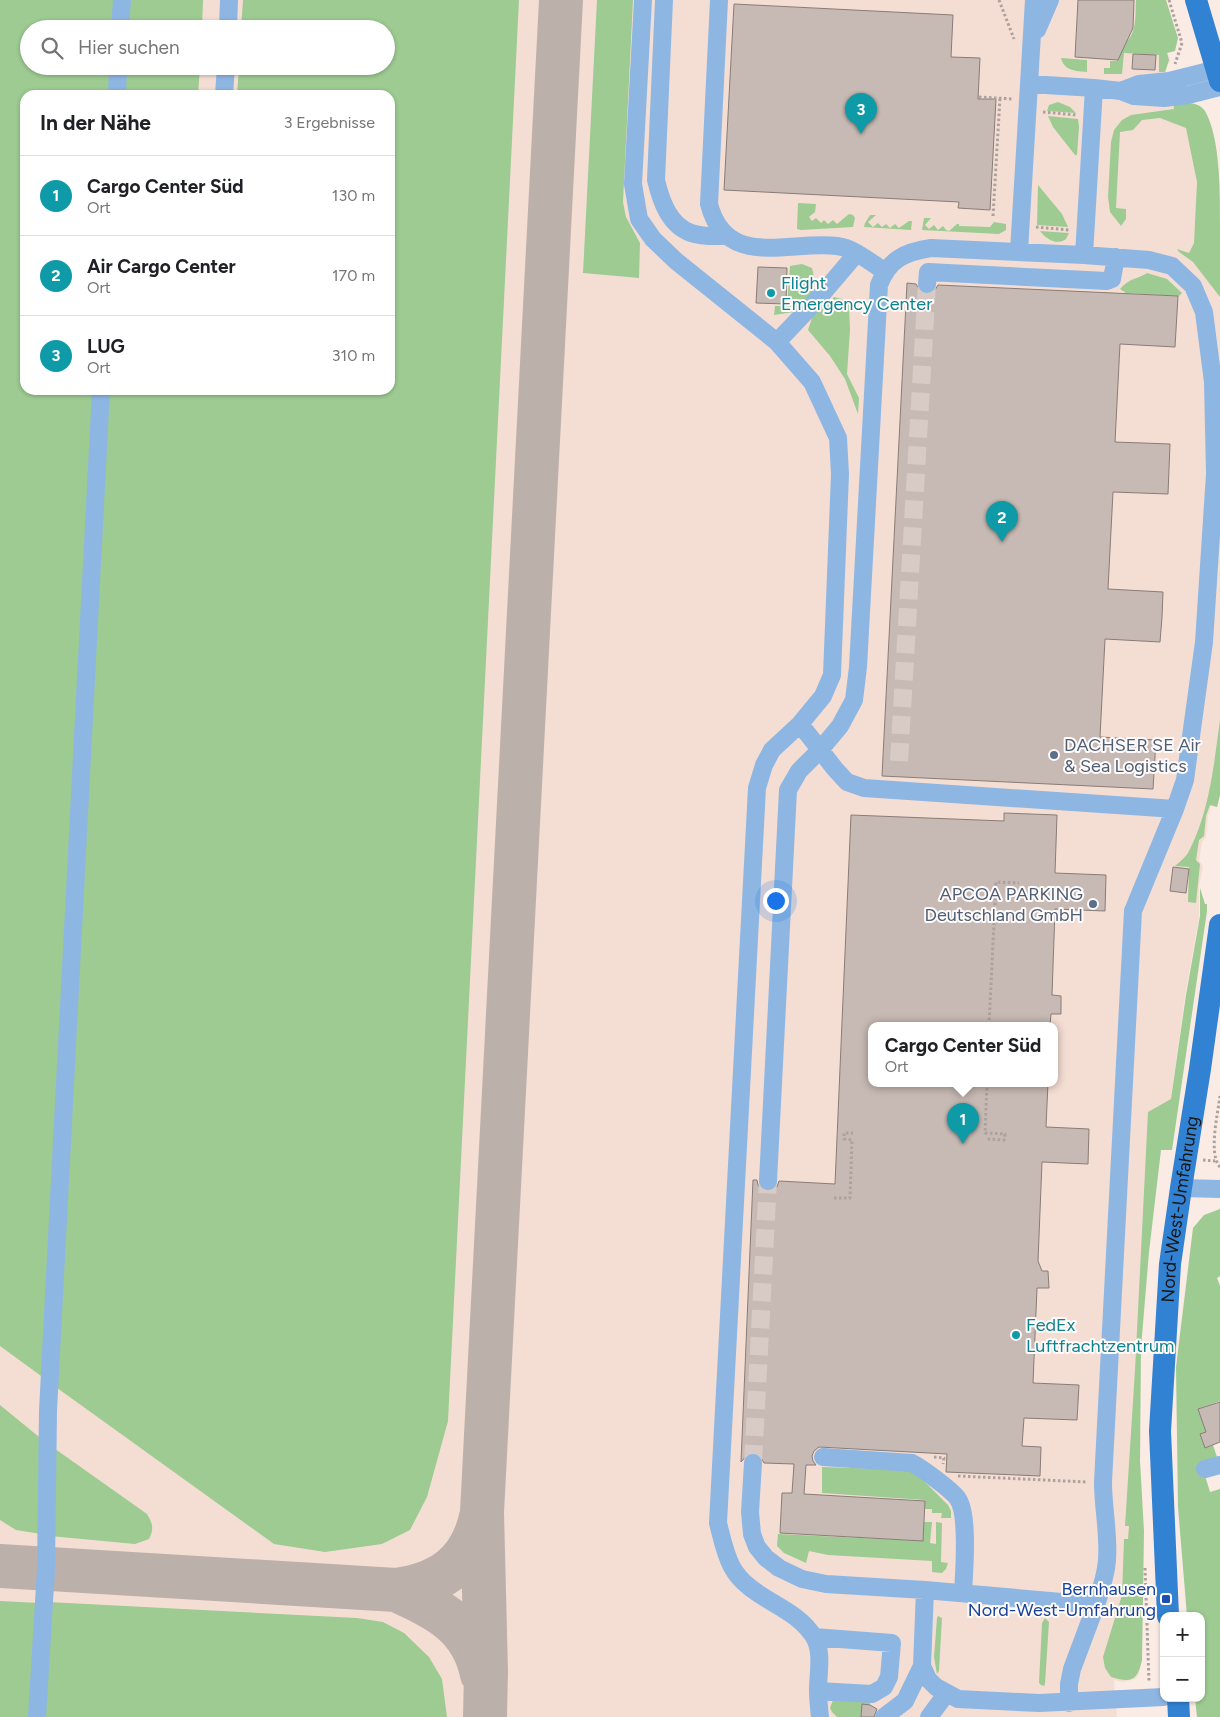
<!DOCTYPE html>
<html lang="de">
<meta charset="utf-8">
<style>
body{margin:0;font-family:Figtree,sans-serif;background:#f6f6f6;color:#202124}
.controls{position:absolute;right:15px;bottom:15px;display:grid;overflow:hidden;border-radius:10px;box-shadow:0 1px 4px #0004}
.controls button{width:45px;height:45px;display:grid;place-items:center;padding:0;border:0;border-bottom:1px solid #e0e0e0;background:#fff;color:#202124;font:25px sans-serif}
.you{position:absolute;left:775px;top:900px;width:18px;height:18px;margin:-12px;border:4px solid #fff;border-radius:50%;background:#1a73e8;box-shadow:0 0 0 8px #1a73e833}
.badge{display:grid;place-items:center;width:32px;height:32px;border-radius:50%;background:#d93025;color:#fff;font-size:16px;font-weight:700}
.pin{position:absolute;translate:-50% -41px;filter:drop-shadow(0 1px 2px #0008)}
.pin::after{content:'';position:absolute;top:26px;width:18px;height:15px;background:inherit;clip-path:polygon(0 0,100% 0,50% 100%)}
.popup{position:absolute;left:868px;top:1022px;width:190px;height:65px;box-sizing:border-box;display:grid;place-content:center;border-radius:10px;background:#fff;filter:drop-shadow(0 1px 4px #0005);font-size:16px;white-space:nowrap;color:#757577}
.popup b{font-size:19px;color:#202124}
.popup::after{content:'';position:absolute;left:50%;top:100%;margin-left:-10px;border:10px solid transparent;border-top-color:#fff}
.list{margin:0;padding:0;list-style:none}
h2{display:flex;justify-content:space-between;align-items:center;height:65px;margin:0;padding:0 20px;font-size:21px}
h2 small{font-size:16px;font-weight:400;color:#757577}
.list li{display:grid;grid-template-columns:32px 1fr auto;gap:15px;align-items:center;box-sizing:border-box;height:80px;padding:0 20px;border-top:1px solid #e0e0e0}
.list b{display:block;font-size:19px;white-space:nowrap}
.list p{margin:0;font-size:16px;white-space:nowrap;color:#757577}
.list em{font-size:16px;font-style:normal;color:#757577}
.icon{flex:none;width:28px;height:28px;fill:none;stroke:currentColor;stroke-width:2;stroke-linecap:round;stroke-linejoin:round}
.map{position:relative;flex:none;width:1220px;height:1717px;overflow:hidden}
.search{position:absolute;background:#fff;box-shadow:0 1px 4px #0004;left:20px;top:20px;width:375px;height:55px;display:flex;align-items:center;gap:12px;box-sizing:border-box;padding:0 18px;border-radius:28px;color:#757577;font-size:19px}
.panel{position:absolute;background:#fff;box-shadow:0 1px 4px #0004;left:20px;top:90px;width:375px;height:305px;border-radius:15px}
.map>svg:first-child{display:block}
</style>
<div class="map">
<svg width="1220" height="1717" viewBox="0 0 1220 1717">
<rect width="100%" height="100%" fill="#faebe5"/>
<path fill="#f4ded4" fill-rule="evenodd" d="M0 0H1151L1170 60 1166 70 1173 97 1185 114 1213 248 1220 302V778L1208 816 1206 837 1202 842 1199 860 1203 866 1199 886V918L1185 996 1165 1144 1158 1153 1139 1328 1140 1587 1142 1661 1139 1674 1135 1679 1123 1682 1114 1680 1117 1717H0ZM29 29H386V66H29ZM25 95H390V390H25ZM872 1025H1054V1083H872Z"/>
<path fill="#9dcb92" d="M0 0H119L117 29H29V66H115L114 95H25V390H99L48 1381 0 1346Z
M125 0H203L202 29H124Z
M243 0H519L448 1421 427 1497 410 1530 382 1544 325 1552 274 1544 53 1385 105 390H390V95H237L239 66H386V29H241Z
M597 0H633L623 202 626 217 640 243 639 278 583 273Z
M1136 0H1166L1178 38 1175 51 1167 53 1169 60 1165 72H1159V55L1124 53 1122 74H1104V68H1110V61H1117V47C1138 40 1135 18 1136 0Z
M1061 58 1087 60V72C1076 71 1064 71 1061 58Z
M122 66H200L198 95H120Z
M1058 102 1070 107 1076 113 1047 111 1049 105Z
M1173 102C1185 103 1198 101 1205 111 1220 137 1220 189 1220 220 1220 246 1220 271 1220 297L1193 262 1179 252 1177 249 1189 253 1194 243 1197 182 1186 128 1160 118 1142 120 1133 130 1120 132 1116 208 1126 209V219L1121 226 1110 212 1108 197 1111 142 1114 130 1122 120 1131 115 1174 109Z
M1048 116 1078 119 1079 127 1077 155H1075L1053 127Z
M1038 185 1062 214 1068 227 1037 225Z
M798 203 816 204 815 212 809 217 812 221 816 218 821 223 824 220 828 224 833 220 837 224 849 214 853 215 855 218 853 227 801 230 797 229Z
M870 215H876L868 222 873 227 878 223 882 227 886 224 890 228 895 224 899 228 909 221H912L911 230 864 227 865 223Z
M924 218H931L925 225 929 229 934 225 938 230 943 226 946 230 949 231 957 224H959V226L990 227 994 222 1006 224V230L999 234 922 230Z
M1040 231 1069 233 1066 239C1057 246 1046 239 1040 231Z
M802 264 812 268 815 280 813 288 816 290 794 312 774 315 775 306H787L790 266Z
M1147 273 1167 279 1182 293 1179 296 1126 293 1120 289C1131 277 1136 280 1147 273Z
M834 297 842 299 849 305 850 330 847 374 859 398 858 414 845 379 830 356 808 330 812 318 828 298 831 301Z
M1220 720V795L1217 807 1210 805 1206 816 1204 836 1199 840 1196 860 1200 864 1196 903 1188 902 1189 867 1175 866C1181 861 1187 856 1190 849 1210 809 1214 763 1220 720Z
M1200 888 1205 904H1207V911L1172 1150H1161L1149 1252 1141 1348 1140 1461 1144 1531 1142 1660C1137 1681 1132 1683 1111 1677L1105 1668 1103 1657 1122 1595 1124 1539H1128L1129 1526H1125L1135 1370 1148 1112 1171 1099 1186 995 1200 916Z
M1220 1209V1276L1217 1278 1220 1286V1401L1198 1409 1206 1432 1200 1434 1205 1448 1213 1445 1218 1460 1202 1466 1210 1492 1220 1489V1717H1197L1195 1698H1201V1616H1187L1178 1507 1176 1367 1193 1228 1204 1215Z
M0 1405 44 1441 41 1534 16 1530 0 1520Z
M51 1446 147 1514C153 1524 154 1529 149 1539L135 1544 50 1536Z
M822 1467 913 1470 948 1505 951 1511V1518H941L942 1513H932V1509H925V1500L822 1493Z
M924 1522H932L930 1543 936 1544V1522L942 1523 941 1562 948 1563 946 1569 942 1573 932 1572V1561L828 1555 809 1551 806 1563 784 1553 777 1546 778 1534 923 1541Z
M0 1601 39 1603 32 1717H0Z
M48 1602 357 1618 383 1622 404 1633 429 1657 442 1679 447 1717H41Z
M938 1616 942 1618 939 1671 937 1674 934 1657 937 1618Z
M1045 1618 1049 1622 1045 1684 1044 1686 1041 1685 1039 1683 1042 1623Z
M833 1700 870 1701V1713L863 1717H837L832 1712 830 1708Z"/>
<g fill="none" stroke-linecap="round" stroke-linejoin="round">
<path stroke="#bcb0ab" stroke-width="44" d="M0 1566 396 1590C441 1584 471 1563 481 1517
M396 1590C438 1609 472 1625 482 1674
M485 1717 486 1672 482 1512 561 0"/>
</g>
<path fill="#c7b9b3" stroke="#897c76" d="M1078 0H1134L1133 28 1118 60 1075 57Z
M734 4 953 15 951 57 980 58 978 99H996L990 210 958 208 959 202 724 190Z
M1133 54 1156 55 1155 70 1132 69Z
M758 267 787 268 786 304 756 303Z
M907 283 916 284 921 292 927 295 935 290 938 285 1178 296 1175 347 1120 344 1115 442 1170 444 1168 494 1113 492 1108 589 1163 592 1162 617 1160 642 1105 639 1100 737 1156 740 1153 789 882 776Z
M1004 813 1057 815 1055 873 1106 875 1105 911 1055 909 1052 995 1061 996V1014H1051L1050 1025H872V1083H1048L1046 1127 1089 1129 1088 1164 1042 1162 1038 1261 1042 1271H1048L1049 1288H1037L1033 1383 1079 1385 1077 1420 1024 1418 1022 1446 1041 1447 1040 1476 946 1472 947 1454 819 1447 814 1451 812 1456 813 1461 816 1465H806L804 1494 925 1501 923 1541 780 1533 782 1493H792L794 1464 764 1463 759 1454 753 1452 748 1454 741 1462 753 1180H757L758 1185 762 1190 768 1192 777 1187 779 1181 835 1184 851 815 1004 821Z
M1173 867 1189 869 1186 893 1170 891Z
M1220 1402V1442L1205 1448 1200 1434 1206 1432 1198 1409Z
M862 1704 870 1705 877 1709 874 1717H861Z"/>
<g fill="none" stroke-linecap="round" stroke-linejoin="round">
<path stroke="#d8cbc6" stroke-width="18" stroke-dasharray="18 9" stroke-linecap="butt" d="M899 761 927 284
M753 1463 768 1181"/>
<path stroke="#ada19d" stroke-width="3" stroke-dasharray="2.5 2.5" stroke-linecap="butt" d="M999 0 1014 39
M1169 0 1182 43 1175 64
M979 97 1013 99
M1043 112 1077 115
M993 216 1000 98
M1036 227 1069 230
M989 1025 996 882 1019 883
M987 1083 985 1133 1005 1134 1004 1140 987 1139
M1220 1096C1218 1113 1208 1154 1220 1167
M1203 1160 1215 1161
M834 1198H850L852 1140 844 1139V1133H853
M934 1457 944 1458 943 1464
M958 1476 1087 1482
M1145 1568 1149 1682"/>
<path stroke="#8eb6e2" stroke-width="18" d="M643 0 633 184 639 219 653 239 676 261 777 342 812 382 838 438 840 474 832 675 823 696 800 724 772 750 764 765 757 788 718 1523C722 1539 725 1554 732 1567 750 1600 795 1605 814 1637 823 1652 818 1673 818 1690 818 1699 819 1708 820 1717
M664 0 656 180C661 201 669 225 691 233 702 237 715 236 726 236
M719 0 709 204C726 270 789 240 837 246 854 248 870 262 884 271
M120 29 122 0
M228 29 229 0
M1037 30 1050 0
M1029 84 1034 0
M1121 91 1139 84 1169 81 1217 69
M117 95 118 66
M224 95 226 66
M1019 251 1029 84 1094 88 1121 91 1134 96 1164 98 1188 95 1220 87
M1084 255 1149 260 1172 266 1193 286 1204 312 1213 382 1215 474 1204 642 1185 780 1175 809 1133 911 1103 1482C1103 1508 1109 1534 1107 1560 1106 1575 1101 1590 1096 1605
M927 284 928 272 1107 281 1112 279 1116 257
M777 342 816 301 857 253
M800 724 835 769 847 782 864 788 1175 809
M768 1181 788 790 799 771 820 750 840 726 854 700 858 667 879 285C889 259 905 252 931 248L1084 255 1094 88
M1181 1188 1220 1189
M823 1457 912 1463C922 1468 953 1491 958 1499 969 1515 964 1573 963 1593
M753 1463 750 1512 752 1534 757 1547 766 1558 779 1568 802 1579 826 1584 925 1590 1096 1605 1072 1669 1069 1684V1703
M1205 1469 1220 1465
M814 1637 892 1643 889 1677 884 1687 872 1694 818 1691
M922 1666 928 1679 936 1687 958 1699 1039 1703 1164 1697
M37 1717 46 1569 48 1411 101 390
M884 1717 905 1701 922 1666 925 1590
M929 1717 946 1694"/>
<g stroke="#3182d2" stroke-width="22">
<path d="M1196 0 1220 81"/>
<path id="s1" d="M1168 1616 1160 1431 1170 1264 1181 1188 1200 1069 1220 925"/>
<path d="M1178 1698 1179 1717"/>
</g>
</g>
<g fill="#0f9aa8" stroke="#fefbfa" stroke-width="2">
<circle cx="771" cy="293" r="5"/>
<circle cx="1016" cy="1335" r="5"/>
</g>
<g fill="#5c6f8a" stroke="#fefbfa" stroke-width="2">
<circle cx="1054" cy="755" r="5"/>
<circle cx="1093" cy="904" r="5"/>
</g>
<rect fill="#1a4fb4" stroke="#fefbfa" stroke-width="2" x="1161" y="1594" width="10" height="10" rx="2.5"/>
<g text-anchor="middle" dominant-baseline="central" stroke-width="4" stroke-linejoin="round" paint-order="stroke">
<g font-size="18" fill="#0d838f" stroke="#fefbfa" text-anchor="start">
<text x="781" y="283">Flight<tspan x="781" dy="21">Emergency Center</tspan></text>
<text x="1026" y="1325">FedEx<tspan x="1026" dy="21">Luftfrachtzentrum</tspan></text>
</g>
<g font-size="18" fill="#4e5e75" stroke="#fefbfa" text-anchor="start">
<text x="1064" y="745">DACHSER SE Air<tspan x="1064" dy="21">&amp; Sea Logistics</tspan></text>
<text x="1083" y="894" text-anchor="end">APCOA PARKING<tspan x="1083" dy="21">Deutschland GmbH</tspan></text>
</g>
<g font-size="18" fill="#1a1513" stroke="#fefbfa">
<text stroke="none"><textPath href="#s1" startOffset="408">Nord-West-Umfahrung</textPath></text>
</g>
<g font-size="18" fill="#164399" stroke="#fefbfa" text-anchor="end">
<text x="1156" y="1589">Bernhausen<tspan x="1156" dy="21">Nord-West-Umfahrung</tspan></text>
</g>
</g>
</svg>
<div class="controls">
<button>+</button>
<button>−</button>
</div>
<div class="you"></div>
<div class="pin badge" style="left:963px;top:1144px;background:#0f9aa8">1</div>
<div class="popup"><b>Cargo Center Süd</b>Ort</div>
<div class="pin badge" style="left:1002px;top:542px;background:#0f9aa8">2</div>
<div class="pin badge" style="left:861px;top:134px;background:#0f9aa8">3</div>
<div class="search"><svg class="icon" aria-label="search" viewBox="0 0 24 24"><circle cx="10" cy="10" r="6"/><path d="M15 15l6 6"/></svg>Hier suchen</div>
<section class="panel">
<h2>In der Nähe<small>3 Ergebnisse</small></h2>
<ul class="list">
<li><span class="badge" style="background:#0f9aa8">1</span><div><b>Cargo Center Süd</b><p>Ort</p></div><em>130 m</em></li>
<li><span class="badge" style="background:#0f9aa8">2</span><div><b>Air Cargo Center</b><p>Ort</p></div><em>170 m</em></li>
<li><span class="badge" style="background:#0f9aa8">3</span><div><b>LUG</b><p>Ort</p></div><em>310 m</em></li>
</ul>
</section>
</div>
